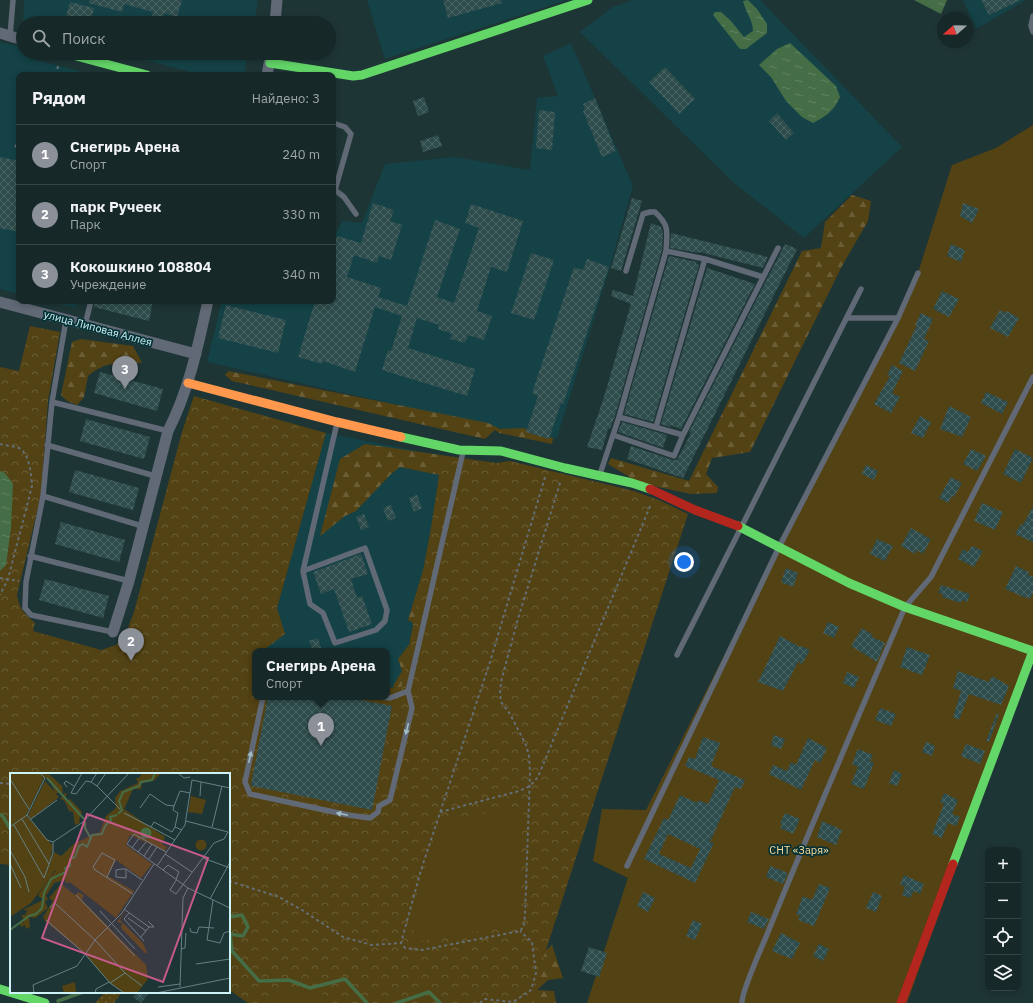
<!DOCTYPE html>
<html lang="ru">
<meta charset="utf-8">
<style>
body{margin:0;font-family:"IBM Plex Sans",sans-serif;background:#1f3030;color:#f1f3f6}
.controls{position:absolute;right:12px;bottom:12px;display:grid;overflow:hidden;border-radius:8px;box-shadow:0 2px 6px #0003}
.controls button{width:36px;height:36px;display:grid;place-items:center;padding:0;border:0;border-bottom:1px solid #354445;background:#162828;color:#f1f3f6;font:20px sans-serif}
.compass{position:absolute;left:937px;top:12px;width:36px;height:36px;border-radius:50%;background:#162828;box-shadow:0 2px 6px #0003;rotate:250deg}
.you{position:absolute;left:684px;top:562px;width:14px;height:14px;margin:-10px;border:3px solid #fff;border-radius:50%;background:#1a73e8;box-shadow:0 0 0 6px #1a73e833}
.badge{display:grid;place-items:center;width:26px;height:26px;border-radius:50%;background:#8c9099;color:#fff;font-size:13px;font-weight:700}
.pin{position:absolute;translate:-50% -33px;filter:drop-shadow(0 1px 2px #0008)}
.pin::after{content:'';position:absolute;top:21px;width:14px;height:12px;background:inherit;clip-path:polygon(0 0,100% 0,50% 100%)}
.popup{position:absolute;left:252px;top:648px;width:138px;height:52px;box-sizing:border-box;display:grid;place-content:center;border-radius:8px;background:#162828;filter:drop-shadow(0 1px 3px #0005);font-size:13px;white-space:nowrap;color:#9ea6a8}
.popup b{font-size:15px;color:#f1f3f6}
.popup::after{content:'';position:absolute;left:50%;top:100%;margin-left:-8px;border:8px solid transparent;border-top-color:#162828}
.list{margin:0;padding:0;list-style:none}
h2{display:flex;justify-content:space-between;align-items:center;height:52px;margin:0;padding:0 16px;font-size:17px}
h2 small{font-size:13px;font-weight:400;color:#9ea6a8}
.list li{display:grid;grid-template-columns:26px 1fr auto;gap:12px;align-items:center;box-sizing:border-box;height:60px;padding:0 16px;border-top:1px solid #354445}
.list b{display:block;font-size:15px;white-space:nowrap}
.list p{margin:0;font-size:13px;white-space:nowrap;color:#9ea6a8}
.list em{font-size:13px;font-style:normal;color:#9ea6a8}
.icon{flex:none;width:22px;height:22px;fill:none;stroke:currentColor;stroke-width:2;stroke-linecap:round;stroke-linejoin:round}
.map{position:relative;flex:none;width:1033px;height:1003px;overflow:hidden}
.search{position:absolute;background:#162828;box-shadow:0 2px 6px #0003;left:16px;top:16px;width:320px;height:44px;display:flex;align-items:center;gap:10px;box-sizing:border-box;padding:0 14px;border-radius:22px;color:#9ea6a8;font-size:15px}
.panel{position:absolute;background:#162828;box-shadow:0 2px 6px #0003;left:16px;top:72px;width:320px;height:232px;border-radius:8px}
.map>svg:first-child{display:block}
</style>
<div class="map">
<svg width="1033" height="1003" viewBox="0 0 1033 1003">
<defs>
<pattern id="grass-dots" width="8" height="8" patternUnits="userSpaceOnUse"><rect width="8" height="8" fill="#534213"/><path d="M2 2h.1M6 6h.1" fill="none" stroke="#6b5e36" stroke-width="1.8" stroke-linecap="round"/></pattern>
<pattern id="forest-firs" width="22" height="20" patternUnits="userSpaceOnUse"><rect width="22" height="20" fill="#534213"/><path d="M5 1l3.5 6h-7zM16 11l3.5 6h-7z" fill="#6b5e36"/></pattern>
<pattern id="park-crowns" width="20" height="18" patternUnits="userSpaceOnUse"><rect width="20" height="18" fill="#534213"/><path d="M2 6a3 3 0 1 1 6 0M12 15a3 3 0 1 1 6 0" fill="none" stroke="#6b5e36"/></pattern>
<pattern id="water-ripples" width="26" height="14" patternUnits="userSpaceOnUse"><rect width="26" height="14" fill="#456e47"/><path d="M2 4q2-2 4 0t4 0M15 11q2-2 4 0t4 0" fill="none" stroke="#5f8362"/></pattern>
<pattern id="building-cross-hatch" width="8" height="8" patternUnits="userSpaceOnUse"><rect width="8" height="8" fill="#2e4c4b"/><path d="M0 0l8 8M0 8l8-8" fill="none" stroke="#4b6666"/></pattern>
</defs>
<rect width="100%" height="100%" fill="#1e3536"/>
<path fill="#144246" d="M24 0H258L254 23H23V28Z
M367 0H567L385 59Z
M633 0H760L902 147 804 238 733 182 580 32 613 7Z
M963 0H1026L976 29Z
M0 42 23 47V53H38L36 60 83 72 82 75H19V294L0 289Z
M571 43 633 186 609 270 557 438 548 439 207 362 222 301H333V240L342 221 362 223 385 164 454 157 530 170 537 98 558 96 543 56Z
M119 53H248L244 75H202Z
M46 301H78L76 308Z
M326 433 442 456 431 528 401 689 387 687V651H265Z"/>
<path fill="url(#grass-dots)" d="M105 992H122L114 1003H95Z"/>
<path fill="url(#forest-firs)" d="M852 195 871 201 868 221 842 266 750 452 712 458 706 474 718 487 717 493 691 494 639 483 608 464 611 458 689 481 802 251 821 248 825 222Z
M81 339 133 346 142 363C118 364 107 360 88 376L84 397 77 405 67 401 61 395 72 342Z
M228 371 488 423 500 429 523 428 553 438 552 444 499 433 495 430 485 439 232 381 225 375Z
M365 444 496 463 407 720 393 686 402 671 398 659 422 628 408 620 437 524 439 475 400 467 391 474 356 511 345 516 320 536 340 459Z
M552 945 563 978 548 980 537 990 554 991 556 1003H434L533 961Z"/>
<path fill="url(#park-crowns)" d="M30 326 60 332 48 401 41 495 17 595C19 609 25 614 35 623L33 631 101 650 116 645 125 636 134 612 182 432 194 396 326 433 277 608 285 634 265 649V651H255V697H387V687L401 689 431 528 442 456 496 463 510 461 634 491 661 501 688 514 543 959 531 1003H248L229 990V774H11V865L0 864V367L19 371Z"/>
<path fill="#534213" d="M1033 125V651L907 1003H587L628 878 593 861 602 809 646 810 779 547 898 318 918 273 952 165 996 148Z
M513 807 519 808 523 813 519 888 520 924 420 941 409 923 438 824Z
M276 987 325 995 331 1003H273Z"/>
<path fill="url(#water-ripples)" d="M748 0 757 9 767 24V33L746 49H740L713 15 715 12H721L731 21 744 37 753 31C753 20 745 11 743 1Z
M914 0H947L941 14Z
M790 43 836 86 840 97C834 111 826 116 813 123L802 117 786 101 771 77 759 65 777 49Z
M0 471 5 473 13 484 11 528 6 565 0 571Z"/>
<g fill="none" stroke-linecap="round" stroke-linejoin="round">
<path stroke="#456e47" stroke-width="3.5" d="M0 815H2L11 830
M229 917 242 915 248 927 243 936 230 934 232 951 259 981 289 980 310 988 345 979 367 1003
M58 1001 83 992
M397 1003 429 992 440 1003"/>
</g>
<path fill="url(#building-cross-hatch)" fill-rule="evenodd" d="M90 0H182L177 17 164 13 162 19 152 17 153 12 124 4 122 12 89 3Z
M443 0H501L502 3 448 18Z
M981 0H1021L989 15Z
M70 2 94 8 90 23 66 17Z
M665 67 695 99 679 114 649 82Z
M424 97 429 112 418 116 413 101Z
M595 98 616 151 602 157 583 111 585 110 583 104Z
M539 110 555 112 552 150 536 148Z
M777 113 794 133 786 140 769 121Z
M438 135 442 146 423 152 420 141Z
M0 157 19 161V232L0 228Z
M632 198 642 201 621 271 611 268Z
M373 203 394 210 390 221 402 225 391 260 379 256 377 263 354 255 347 277 381 288 378 297 407 306 435 220 460 229 437 297 454 303 479 228 465 223 471 204 523 221 507 272 491 267 477 311 492 316 484 340 468 335 465 343 450 339 452 334 438 329 439 325 417 318 408 348 475 369 467 396 382 370 388 350 391 351 402 316 375 307 355 372 323 361 322 364 298 357 315 301H333V250L337 236 361 243Z
M963 203 979 209 972 223 960 216Z
M651 223 661 227 663 234 662 250 615 416 610 429H608L602 450 587 447 604 397 631 304 611 296 613 290 633 296Z
M671 233 768 257 763 268 700 252 699 253 670 248Z
M785 244 797 249 683 478 627 459 631 446 673 460H677L691 433 689 432Z
M951 244 965 250 961 262 947 256Z
M531 253 554 260 534 320 511 313Z
M669 256 697 262 696 264 699 265 653 422 624 414Z
M587 259 609 267 563 404 561 403 549 439 526 432 538 396 532 393 574 267 583 270Z
M707 268 755 284 681 429 670 425V427L661 424Z
M942 291 959 299 949 317 933 309Z
M95 301H153L149 321 94 307Z
M226 305 286 320 278 353 218 338Z
M1000 310 1006 313 1007 311 1019 318 1008 337 990 328Z
M921 313 933 319 924 339 929 341 915 371 899 363 917 325H915Z
M892 365 903 371 892 393 900 397 891 413 874 404 890 376 887 375Z
M100 372 163 389 157 411 94 393Z
M986 392 1008 402 1002 414 981 403Z
M949 406 971 417 962 437 940 429Z
M920 416 931 422 923 438 911 433Z
M86 419 150 437 144 459 80 441Z
M622 422 667 435 663 448 618 432Z
M971 449 986 456 977 471 963 464Z
M1015 449 1033 458 1021 483 1003 474Z
M866 465 878 471 874 480 862 474Z
M75 470 139 488 133 510 69 492Z
M951 477 962 483 954 497 952 496 948 503 939 498Z
M417 495 422 508 414 512 409 498Z
M982 503 1003 512 995 530 974 521Z
M391 505 396 518 388 521 383 508Z
M1033 506V542L1015 534 1021 524 1023 525Z
M364 514 369 527 361 530 356 517Z
M61 522 125 540 119 562 55 544Z
M911 528 931 539 923 554 917 550 915 554 901 546Z
M877 539 893 546 885 561 870 554Z
M972 546 983 551 974 567 958 559 963 549 968 552Z
M361 554 368 574 351 579 357 598 362 596 372 624 349 632 334 589 321 594 313 572Z
M1016 566 1029 572 1028 575 1033 577V593L1030 599 1026 597V598L1005 589Z
M786 568 798 573 793 587 781 582Z
M45 579 109 596 103 618 39 600Z
M941 585 970 594 967 602 962 600 961 603 942 597 943 594 938 593Z
M828 622 839 627 834 638 823 633Z
M862 628 873 635 872 637 885 643 877 662 851 646Z
M780 636 800 647 801 646 810 650 802 664 798 662 783 691 758 682Z
M318 638 322 651H313L309 641Z
M907 647 930 655 922 675 900 667Z
M958 671 989 682 992 676 1009 686 1001 705 969 694 959 720 953 717 961 691 953 688Z
M847 672 859 677 854 688 843 683Z
M268 697H345L392 706 372 810 251 786V784Z
M880 708 896 714 891 726 875 720Z
M997 713 999 714 989 742 986 741Z
M774 735 785 739 781 749 771 745Z
M703 737 720 743 711 766 745 780 741 789 735 787 710 842 714 843 695 883 644 859 664 818 668 820 680 795 697 803 698 800 708 804 719 780 685 766 689 757 695 759ZM668 834 700 849 691 868 659 854Z
M808 738 827 748 820 763 815 760 801 790 769 774 773 765 787 771 791 762 796 765Z
M926 742 935 746 932 756 922 752Z
M966 744 985 751 980 764 961 756Z
M858 749 873 755 870 761 874 763 864 789 851 784 858 767 852 764Z
M894 770 902 774 897 786 889 783Z
M944 793 958 800 952 814 960 817 956 826 948 823 942 838 932 834 944 804 940 802Z
M785 813 800 819 793 834 780 828 782 824 780 823Z
M822 821 842 830 836 845 817 837Z
M770 866 788 873 783 884 766 877Z
M904 875 924 884 920 894 914 891 910 898 902 895 905 887 900 884Z
M819 884 830 888 814 926 798 920 800 916 796 914 803 896 812 900Z
M643 892 655 898 648 912 637 906Z
M873 892 882 896 876 912 866 908Z
M751 912 769 919 764 929 747 922Z
M693 920 702 924 695 940 686 936Z
M781 933 800 943 792 959 772 951Z
M819 944 829 949 823 961 813 956Z
M589 947 607 953 599 977 581 971Z
M137 992H150L141 1003 133 997Z"/>
<g fill="none" stroke-linecap="round" stroke-linejoin="round">
<path stroke="#636e75" stroke-width="2" stroke-dasharray="3 3" stroke-linecap="butt" d="M57 75 58 64
M15 147 19 141
M0 444C6 446 14 446 19 448 30 454 31 475 32 486L8 579 0 595
M545 477 490 662 421 870 401 943 405 948 422 950 520 931 524 926 525 915 530 773 529 756 526 745 510 714 501 702 500 694 501 682 517 622 561 480
M0 578 19 581
M0 783 11 784
M440 812 519 791 530 786 538 777 651 504
M229 881 279 897 302 910 343 937 372 945 401 943
M480 1003 484 999 513 1002 531 990 536 973 532 942 520 931"/>
<path stroke="#606975" stroke-width="5.5" d="M1033 16 1031 26 1033 32
M10 36 13 0
M333 123 345 127 351 134 335 190 333 189
M335 190 344 197 356 214
M666 251 705 259 763 277
M847 318H898
M66 320 52 402 43 496 26 582 25 608 31 615 113 632
M85 325 91 301
M52 402 168 431
M619 417 683 435
M656 427 705 259
M613 435 674 456 683 435 778 248
M47 445 155 476
M600 474 619 417 666 251C667 232 670 226 655 212H650L643 214 626 271
M43 496 142 526
M30 556 129 581
M303 571 365 548 387 610 385 621 376 630 335 643 323 613 310 604 303 571 337 423
M677 655 861 289
M263 697 245 782 250 794 348 815 370 818 378 812 379 806 390 800 412 708 408 691 463 452
M383 697 390 698 408 691
M627 866 779 547 898 318 918 273
M742 1003C741 992 763 945 768 932 812 823 859 715 905 607L931 577 1033 377"/>
<path stroke="#606975" stroke-width="11" d="M275 23 277 0
M0 33 23 40
M267 75 271 53
M0 302 196 354
M113 632 129 581 168 431C189 390 198 346 208 301"/>
<path stroke="#63d668" stroke-width="9" d="M65 53 147 75
M270 63 353 76 362 75 588 0
M401 437 459 450 501 451 565 468 632 483 650 489
M738 526 849 583 905 607 1033 651
M953 864 1033 651
M0 989 45 1003"/>
<path stroke="#ff974d" stroke-width="9" d="M188 383 337 422 401 437"/>
<path stroke="#b3261e" stroke-width="9" d="M650 489 695 510 738 526
M901 1003 953 864"/>
</g>
<defs><path id="oneway-solid" d="M-6-.8H1V-3.2L6.5 0L1 3.2V.8H-6Z"/></defs>
<g fill="#a2bcc3">
<use href="#oneway-solid" transform="translate(407 729) rotate(104)"/>
<use href="#oneway-solid" transform="translate(250 757) rotate(-78)"/>
<use href="#oneway-solid" transform="translate(342 814) rotate(-168)"/>
</g>
<g text-anchor="middle" dominant-baseline="central" stroke-width="3.5" stroke-linejoin="round" paint-order="stroke">
<g font-size="11" fill="#cef3f7" stroke="#063236">
<text transform="translate(98 328) rotate(15)">улица Липовая Аллея</text>
</g>
<g font-size="11" fill="#fedd9c" stroke="#063236">
<text x="799" y="850">СНТ «Заря»</text>
</g>
</g>
<g transform="translate(10 773)">
<rect width="220" height="220" fill="#1e3536"/>
<path d="M181 23 196 27 192 41 178 39Z" fill="#534213"/>
<path d="M31 0 40 2 52 13 53 20H45L42 12ZM132 0H151L145 7 132 10 131 16H115L128 10 126 5H129ZM55 20H57L55 25 58 28 60 26 72 39 69 47 70 50 65 52 63 39 59 38 54 27 50 26ZM47 97 60 110H56L55 107 44 110 36 123 38 126 35 129 38 135 25 145 19 144 20 154 16 156 15 152 11 154 9 149 13 150 14 147 11 142H15L17 138H20L13 137 33 127 28 122 40 104ZM115 138 110 147 133 170 137 179 136 181 111 155 112 150 107 149ZM65 209 66 219 54 220 52 213Z" fill="#534213"/>
<path d="M121 14 123 16 114 36 155 64 152 71 157 74 155 78 120 62 116 72 142 91 131 105 106 87 98 103 124 118 106 145 39 93 44 79 51 83 65 70 90 59 96 43 106 35 105 25 110 18Z" fill="#534213"/>
<path d="M0 0H30L34 5 16 42 43 73 39 93 46 96 21 130 0 144ZM35 8 49 24 21 46 18 42ZM185.5 72a5.5 5.5 0 1 1 11 0a5.5 5.5 0 1 1-11 0ZM65 73 67 75 64 81 58 83V92L49 90ZM66 94 80 102 78 112 64 107ZM51 111 65 122 68 119 74 122 72 127 136 192 138 206 127 220H114L100 210 74 180 35 148 33 144 43 128 39 125Z" fill="#534213"/>
<path d="M130.5 60a5.5 5.5 0 1 1 11 0a5.5 5.5 0 1 1-11 0Z" fill="#456e47"/>
<path fill="none" stroke="#456e47" stroke-width="2" d="M37 5 74 46M108 41 112 37 109 28 113 19 129 13 131 9 142 7 145 0M75 49V55L80 64M0 157 19 143 26 141 32 135 34 120 41 106 56 99 55 95 60 93V86L65 84 69 73 73 71 77 74 82 62 92 61 95 53 101 47 100 44 107 42"/>
<path fill="none" stroke="#648183" stroke-width="1" d="M72 0 61 20 66 21 76 8 81 9M87 0 81 9 87 13 96 0M168 0 174 5 180 4M0 6 19 36M182 7 220 15M87 13 110 36M57 14 54 10 56 8 64 13M190 23 191 9M130 35 140 21 156 32 164 33M114 40 141 54M12 46 39 91M21 46 47 27M4 52 34 105 43 80V69L37 67 17 42M0 54 17 42 35 5 30 0M202 54 212 13M172 57 165 54 168 40 163 37 164 33 170 18 180 20M165 67 141 54 144 49 162 59 165 54M43 69 73 49 119 0M122 75 130 64M0 77 15 104 19 119M128 79 136 69M156 79 124 61 117 71 178 115 220 135M155 81 182 99M134 83 142 71M193 85 220 95M139 86 147 74M0 91 11 115M147 93 175 52 182 7M116 96V105L106 104V97L112 96H116L132 107M153 97 158 92 169 99 166 106M97 104 105 87 92 80 83 94 85 97 123 121M167 106 160 117 166 121 204 70 214 66 218 59 176 48M66 122 125 183M200 126 220 89M203 127 197 167 210 170 214 160 220 158M40 135 44 130 47 132 85 167 115 200 132 213M114 136 139 154H144L138 148M90 138 125 176M119 140 114 146 134 168M118 145 136 158M36 147 74 180 100 210 114 220M180 155 181 159 187 160 189 154 204 155M131 164 139 154M171 176 175 175 176 160M186 191 220 186M100 210 115 200M148 214 170 211M170 214 173 125 178 115M24 220 23 212 67 193 85 167 112 140 144 91M85 220 86 216 99 209M146 220 220 205"/>
<path fill="#c65a8a" fill-opacity="0.15" stroke="#c65a8a" stroke-width="2" d="M77 41 198 85 153 209 32 165Z"/>
<rect width="220" height="220" fill="none" stroke="#cef3f7" stroke-width="2"/>
</g>
</svg>
<div class="controls">
<button>+</button>
<button>−</button>
<button><svg class="icon" aria-label="locate" viewBox="0 0 24 24"><circle cx="12" cy="12" r="6"/><path d="M12 2v4M12 18v4M2 12h4M18 12h4"/></svg></button>
<button><svg class="icon" aria-label="layers" viewBox="0 0 24 24"><path d="M12 4l9 5-9 5-9-5zM3 14l9 5 9-5"/></svg></button>
</div>
<svg class="compass" viewBox="-18 -18 36 36"><path d="M0-13l5 13h-10z" fill="#e53935"/><path d="M0 13l5-13h-10z" fill="#9ea6a8"/></svg>
<div class="you"></div>
<div class="pin badge" style="left:321px;top:746px">1</div>
<div class="popup"><b>Снегирь Арена</b>Спорт</div>
<div class="pin badge" style="left:131px;top:661px">2</div>
<div class="pin badge" style="left:125px;top:389px">3</div>
<div class="search"><svg class="icon" aria-label="search" viewBox="0 0 24 24"><circle cx="10" cy="10" r="6"/><path d="M15 15l6 6"/></svg>Поиск</div>
<section class="panel">
<h2>Рядом<small>Найдено: 3</small></h2>
<ul class="list">
<li><span class="badge">1</span><div><b>Снегирь Арена</b><p>Спорт</p></div><em>240 m</em></li>
<li><span class="badge">2</span><div><b>парк Ручеек</b><p>Парк</p></div><em>330 m</em></li>
<li><span class="badge">3</span><div><b>Кокошкино 108804</b><p>Учреждение</p></div><em>340 m</em></li>
</ul>
</section>
</div>
